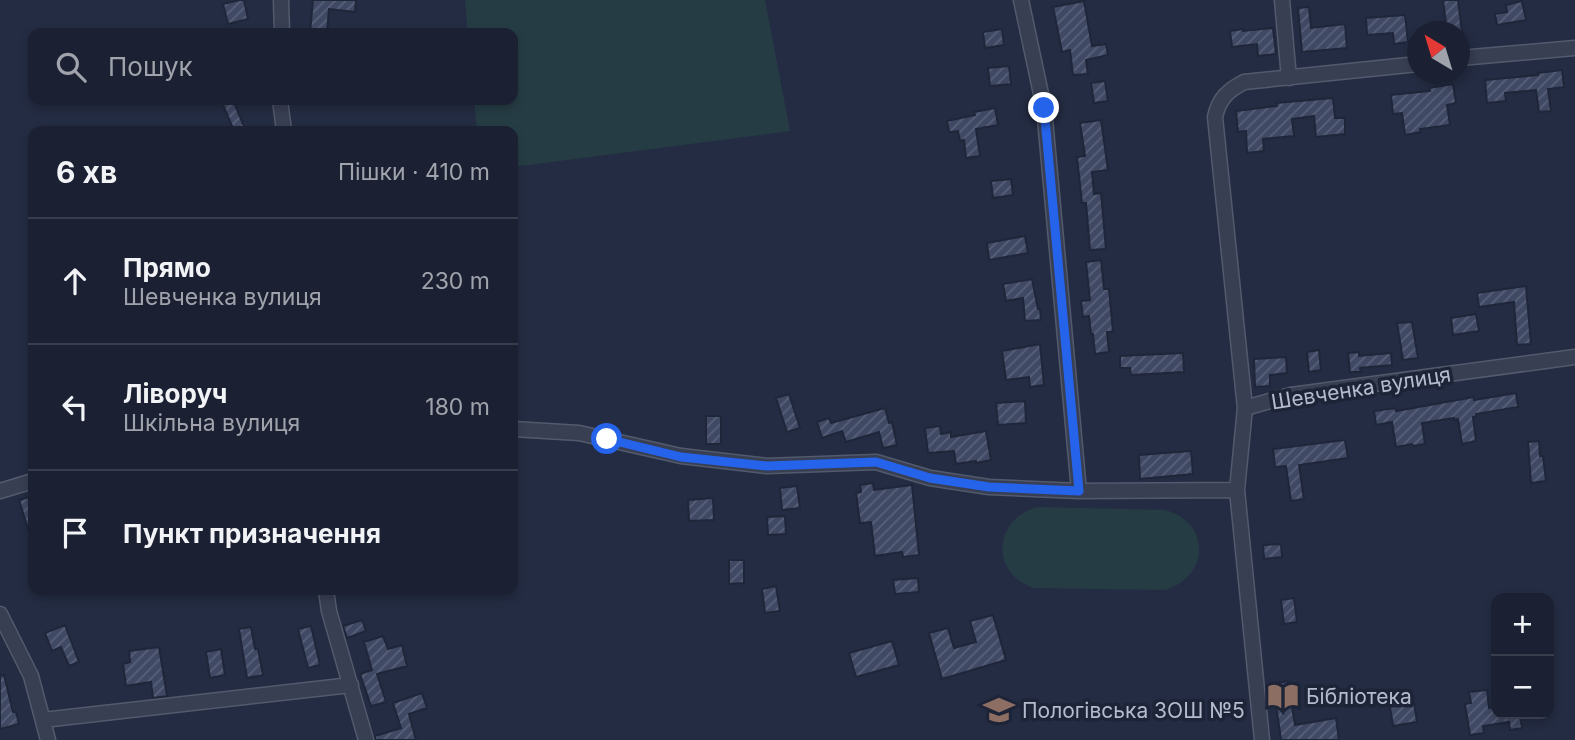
<!DOCTYPE html>
<html lang="uk">
<meta charset="utf-8">
<style>
body{margin:0;font-family:Inter,sans-serif;background:#24293a;color:#f1f3f6}
.controls{position:absolute;right:21px;bottom:21px;display:grid;overflow:hidden;border-radius:14px;box-shadow:0 4px 10px #0003}
.controls button{width:63px;height:63px;display:grid;place-items:center;padding:0;border:0;border-bottom:2px solid #393e4d;background:#1b2132;color:#f1f3f6;font:35px sans-serif}
.compass{position:absolute;left:1407px;top:21px;width:63px;height:63px;border-radius:50%;background:#1b2132;box-shadow:0 4px 10px #0003;rotate:322deg}
.stop{position:absolute;width:21px;height:21px;margin:-16px;border:5px solid #2563eb;border-radius:50%;background:#fff}
.stop.end{background:#2563eb;border-color:#fff;box-shadow:0 2px 7px #0008}
.list{margin:0;padding:0;list-style:none}
h2{display:flex;justify-content:space-between;align-items:center;height:91px;margin:0;padding:0 28px;font-size:30px}
h2 small{font-size:23px;font-weight:400;color:#a0a3ac}
.list li{display:grid;grid-template-columns:46px 1fr auto;gap:21px;align-items:center;box-sizing:border-box;height:126px;padding:0 28px;border-top:2px solid #393e4d}
.list b{display:block;font-size:26px;white-space:nowrap}
.list p{margin:0;font-size:23px;white-space:nowrap;color:#a0a3ac}
.list em{font-size:23px;font-style:normal;color:#a0a3ac}
.icon{flex:none;width:38px;height:38px;fill:none;stroke:currentColor;stroke-width:2;stroke-linecap:round;stroke-linejoin:round}
.map{position:relative;flex:none;width:1575px;height:740px;overflow:hidden}
.search{position:absolute;background:#1b2132;box-shadow:0 4px 10px #0003;left:28px;top:28px;width:490px;height:77px;display:flex;align-items:center;gap:18px;box-sizing:border-box;padding:0 24px;border-radius:14px;color:#a0a3ac;font-size:26px}
.panel{position:absolute;background:#1b2132;box-shadow:0 4px 10px #0003;left:28px;top:126px;width:490px;height:469px;border-radius:14px}
.map>svg:first-child{display:block}
</style>
<div class="map">
<svg width="1575" height="740" viewBox="0 0 1575 740">
<defs>
<pattern id="building-hatch" width="6" height="6" patternUnits="userSpaceOnUse" patternTransform="scale(1.75)"><rect width="6" height="6" fill="#404964"/><path d="M-1 1l2-2M0 6l6-6M5 7l2-2" fill="none" stroke="#596179"/></pattern>
</defs>
<rect width="100%" height="100%" fill="#242c43"/>
<path fill="#263c44" d="M465 0H765L790 131 513 167V131H477L474 100H513V33H468Z
M1038 507 1165 510C1211 522 1210 577 1165 590L1033 588C989 572 994 518 1038 507Z"/>
<path fill="url(#building-hatch)" stroke="#1f263a" stroke-width="2" d="M240 0H244L248 19 228 24 223 4Z
M313 0H356L355 12 329 9 327 33H310Z
M1443 0H1458L1462 32H1447Z
M1084 1 1092 46 1106 44 1108 55 1086 60 1088 74 1073 75 1070 50 1062 52 1053 7Z
M1522 1 1526 20 1497 25 1495 14 1507 12 1506 5Z
M1309 7 1311 28 1345 24 1347 48 1302 52 1298 8Z
M1405 15 1408 42 1394 44 1393 33 1367 35 1366 18Z
M1273 28 1276 54 1258 56 1257 44 1232 47 1230 31 1243 29V31Z
M1002 29 1004 45 985 48 983 32Z
M1009 66 1011 84 990 86 988 68Z
M1562 70 1564 87 1548 89 1551 111 1539 112 1536 90 1505 93 1506 101 1487 103 1485 80 1538 75V73Z
M1105 81 1108 101 1094 103 1091 83Z
M1453 84 1456 103 1447 105 1450 125 1420 129 1421 132 1405 135 1402 113 1393 114 1391 95 1430 91 1429 88Z
M1333 98 1335 118H1345V134L1316 137 1314 116 1292 119 1294 136 1263 139 1264 151 1247 153 1246 131 1238 132 1236 111 1277 106 1276 103Z
M221 100H233L246 131H234Z
M995 108 998 125 976 129 980 156 966 158 964 140 960 141 958 131 949 132 947 121 975 115 974 112Z
M1101 120 1108 170 1092 172 1094 194 1101 193 1106 249 1090 250 1086 203H1082L1077 157 1085 156 1080 123Z
M1011 179 1013 195 993 198 991 181Z
M1025 236 1028 253 989 260 987 243Z
M1101 260 1104 289H1109L1113 332H1107L1109 352 1095 354 1093 334H1091L1089 316 1083 317 1081 301 1090 300 1086 262Z
M1032 279 1038 309H1040L1041 320 1025 321 1023 298 1006 301 1003 284Z
M1526 286 1531 344 1517 345 1514 302 1479 307 1477 293Z
M1476 314 1479 331 1453 335 1451 318Z
M1412 322 1418 358 1403 360 1397 323Z
M1040 344 1044 385 1030 387 1029 377 1006 380 1002 351Z
M1319 350 1321 370 1309 372 1307 352Z
M1359 352V356L1391 353 1392 365 1360 368 1361 372H1350L1348 353Z
M1183 353 1184 372 1131 375 1130 368H1120V356Z
M1286 357 1287 373 1270 375V386L1255 387 1254 359Z
M1516 393 1518 407 1476 414V416L1473 417 1476 441 1462 444 1458 419 1454 420V418L1422 423 1425 444 1413 446 1412 444 1396 447 1392 422 1376 425 1374 411 1395 408 1396 411 1474 397V400Z
M789 394 800 428 787 432 776 398Z
M1025 401 1026 423 998 425 996 403Z
M885 408 889 423 892 422 897 445 883 448 879 432 846 442 842 431 822 438 817 422 829 418 831 423Z
M706 416H721V444H706Z
M940 426 941 434 951 432V437L986 431 991 460 976 463V461L956 464 954 451 928 453 925 428Z
M1345 440 1348 458 1299 465 1304 499 1291 501 1286 466 1275 467 1273 449Z
M1539 441 1540 456H1543L1546 481 1531 483 1528 442Z
M1191 451 1193 474 1140 479 1139 455Z
M873 483 874 490 912 485 919 555 903 557 902 552 875 556 871 522 860 523 856 493 861 492 860 485Z
M797 486 800 508 782 510 780 488Z
M33 496V538L31 539 19 500Z
M713 498 714 520 689 521 688 500Z
M785 516 786 534 768 535 767 517Z
M1281 544 1282 557 1264 559 1263 545Z
M729 560H744V583L729 584Z
M918 578 919 592 895 594 893 580Z
M776 586 780 611 765 613 762 589Z
M1294 598 1297 622 1284 624 1281 600Z
M993 615 1006 660 942 679 929 633 948 628 954 648 976 642 970 621Z
M362 620 366 631 347 638 343 626Z
M65 625 79 662 69 666 61 647 52 651 45 633Z
M311 626 320 665 308 668 298 629Z
M251 627 255 649H258L263 675 247 678 239 629Z
M383 636 388 649 402 645 407 666 377 674 386 702 371 706 360 674 372 670 364 642Z
M892 641 899 665 856 677 849 653Z
M159 647 167 696 153 698 151 682 126 686 123 664 130 662 129 651Z
M221 649 225 675 210 678 206 652Z
M4 675 13 712H16L19 724 0 729V676Z
M1288 681 1295 725 1336 718 1339 740H1281L1273 684Z
M1487 690 1489 708 1496 707V714H1520L1522 728 1510 730 1509 722 1483 726 1484 733 1470 735 1465 704 1471 703 1469 692Z
M422 693 427 708 409 714 416 740H375V736L401 728 393 703Z
M1414 703 1417 722 1393 726 1390 707Z"/>
<g fill="none" stroke-linecap="round" stroke-linejoin="round">
<defs>
<path id="minor" d="M281 0 282 33
M1021 0 1044 108 1079 491
M1282 0 1289 78
M1460 58 1575 48
M280 100 284 131
M1245 408 1215 117C1219 99 1227 91 1244 82L1418 64
M513 429 579 433 681 456 767 466 876 462 930 478 989 487 1079 491 1237 490 1245 408 1291 395 1575 357
M1237 490 1262 740
M0 491 33 481
M326 590 329 611 366 740
M0 614 31 676 48 740
M43 720 351 685"/>
</defs>
<use href="#minor" stroke="#535a6d" stroke-width="17"/>
<use href="#minor" stroke="#383f53" stroke-width="14"/>
</g>
<g fill="none" stroke-linecap="round" stroke-linejoin="round">
<path stroke="#2563eb" stroke-width="9" d="M607 439 681 457 767 466 876 462 930 478 989 487 1079 491 1044 108"/>
</g>
<defs>
<symbol id="library-bare" viewBox="-9 -9 18 18"><path d="M-6-4Q-3-5.5-.7-3.5V5Q-3 3-6 4ZM6-4Q3-5.5 .7-3.5V5Q3 3 6 4Z" fill="#8d6e63" stroke="#1d2438" stroke-width="2.5" paint-order="stroke"/></symbol>
<symbol id="school-bare" viewBox="-9 -9 18 18"><path d="M0-5L7-2L0 1L-7-2ZM-4 1L0 2.5L4 1V4Q0 6-4 4Z" fill="#8d6e63" stroke="#1d2438" stroke-width="2.5" paint-order="stroke"/></symbol>
</defs>
<g fill-rule="evenodd">
<use href="#library-bare" x="1261" y="674" width="44" height="44"/>
<use href="#school-bare" x="977" y="688" width="44" height="44"/>
</g>
<g text-anchor="middle" dominant-baseline="central" stroke-width="7" stroke-linejoin="round" paint-order="stroke">
<g font-size="21" fill="#b5bbcd" stroke="#1d2438">
<text transform="translate(1361 388) rotate(-9)">Шевченка вулиця</text>
</g>
<g font-size="21" fill="#b5bbcd" stroke="#1d2438" text-anchor="start">
<text x="1306" y="696">Бібліотека</text>
<text x="1022" y="710">Пологівська ЗОШ №5</text>
</g>
</g>
</svg>
<div class="controls">
<button>+</button>
<button>−</button>
</div>
<svg class="compass" viewBox="-18 -18 36 36"><path d="M0-13l5 13h-10z" fill="#e53935"/><path d="M0 13l5-13h-10z" fill="#a0a3ac"/></svg>
<div class="stop" style="left:607px;top:439px"></div>
<div class="stop end" style="left:1044px;top:108px"></div>
<div class="search"><svg class="icon" aria-label="search" viewBox="0 0 24 24"><circle cx="10" cy="10" r="6"/><path d="M15 15l6 6"/></svg>Пошук</div>
<section class="panel">
<h2>6 хв<small>Пішки · 410 m</small></h2>
<ul class="list">
<li><svg class="icon" aria-label="ahead" viewBox="0 0 24 24"><path d="M12 20V5M6 11l6-6 6 6"/></svg><div><b>Прямо</b><p>Шевченка вулиця</p></div><em>230 m</em></li>
<li><svg class="icon" aria-label="left" viewBox="0 0 24 24"><path d="M17 20v-9H6M10 6l-5 5 5 5"/></svg><div><b>Ліворуч</b><p>Шкільна вулиця</p></div><em>180 m</em></li>
<li><svg class="icon" aria-label="arrive" viewBox="0 0 24 24"><path d="M6 21V4h12l-3 4 3 4H6"/></svg><div><b>Пункт призначення</b></div></li>
</ul>
</section>
</div>
